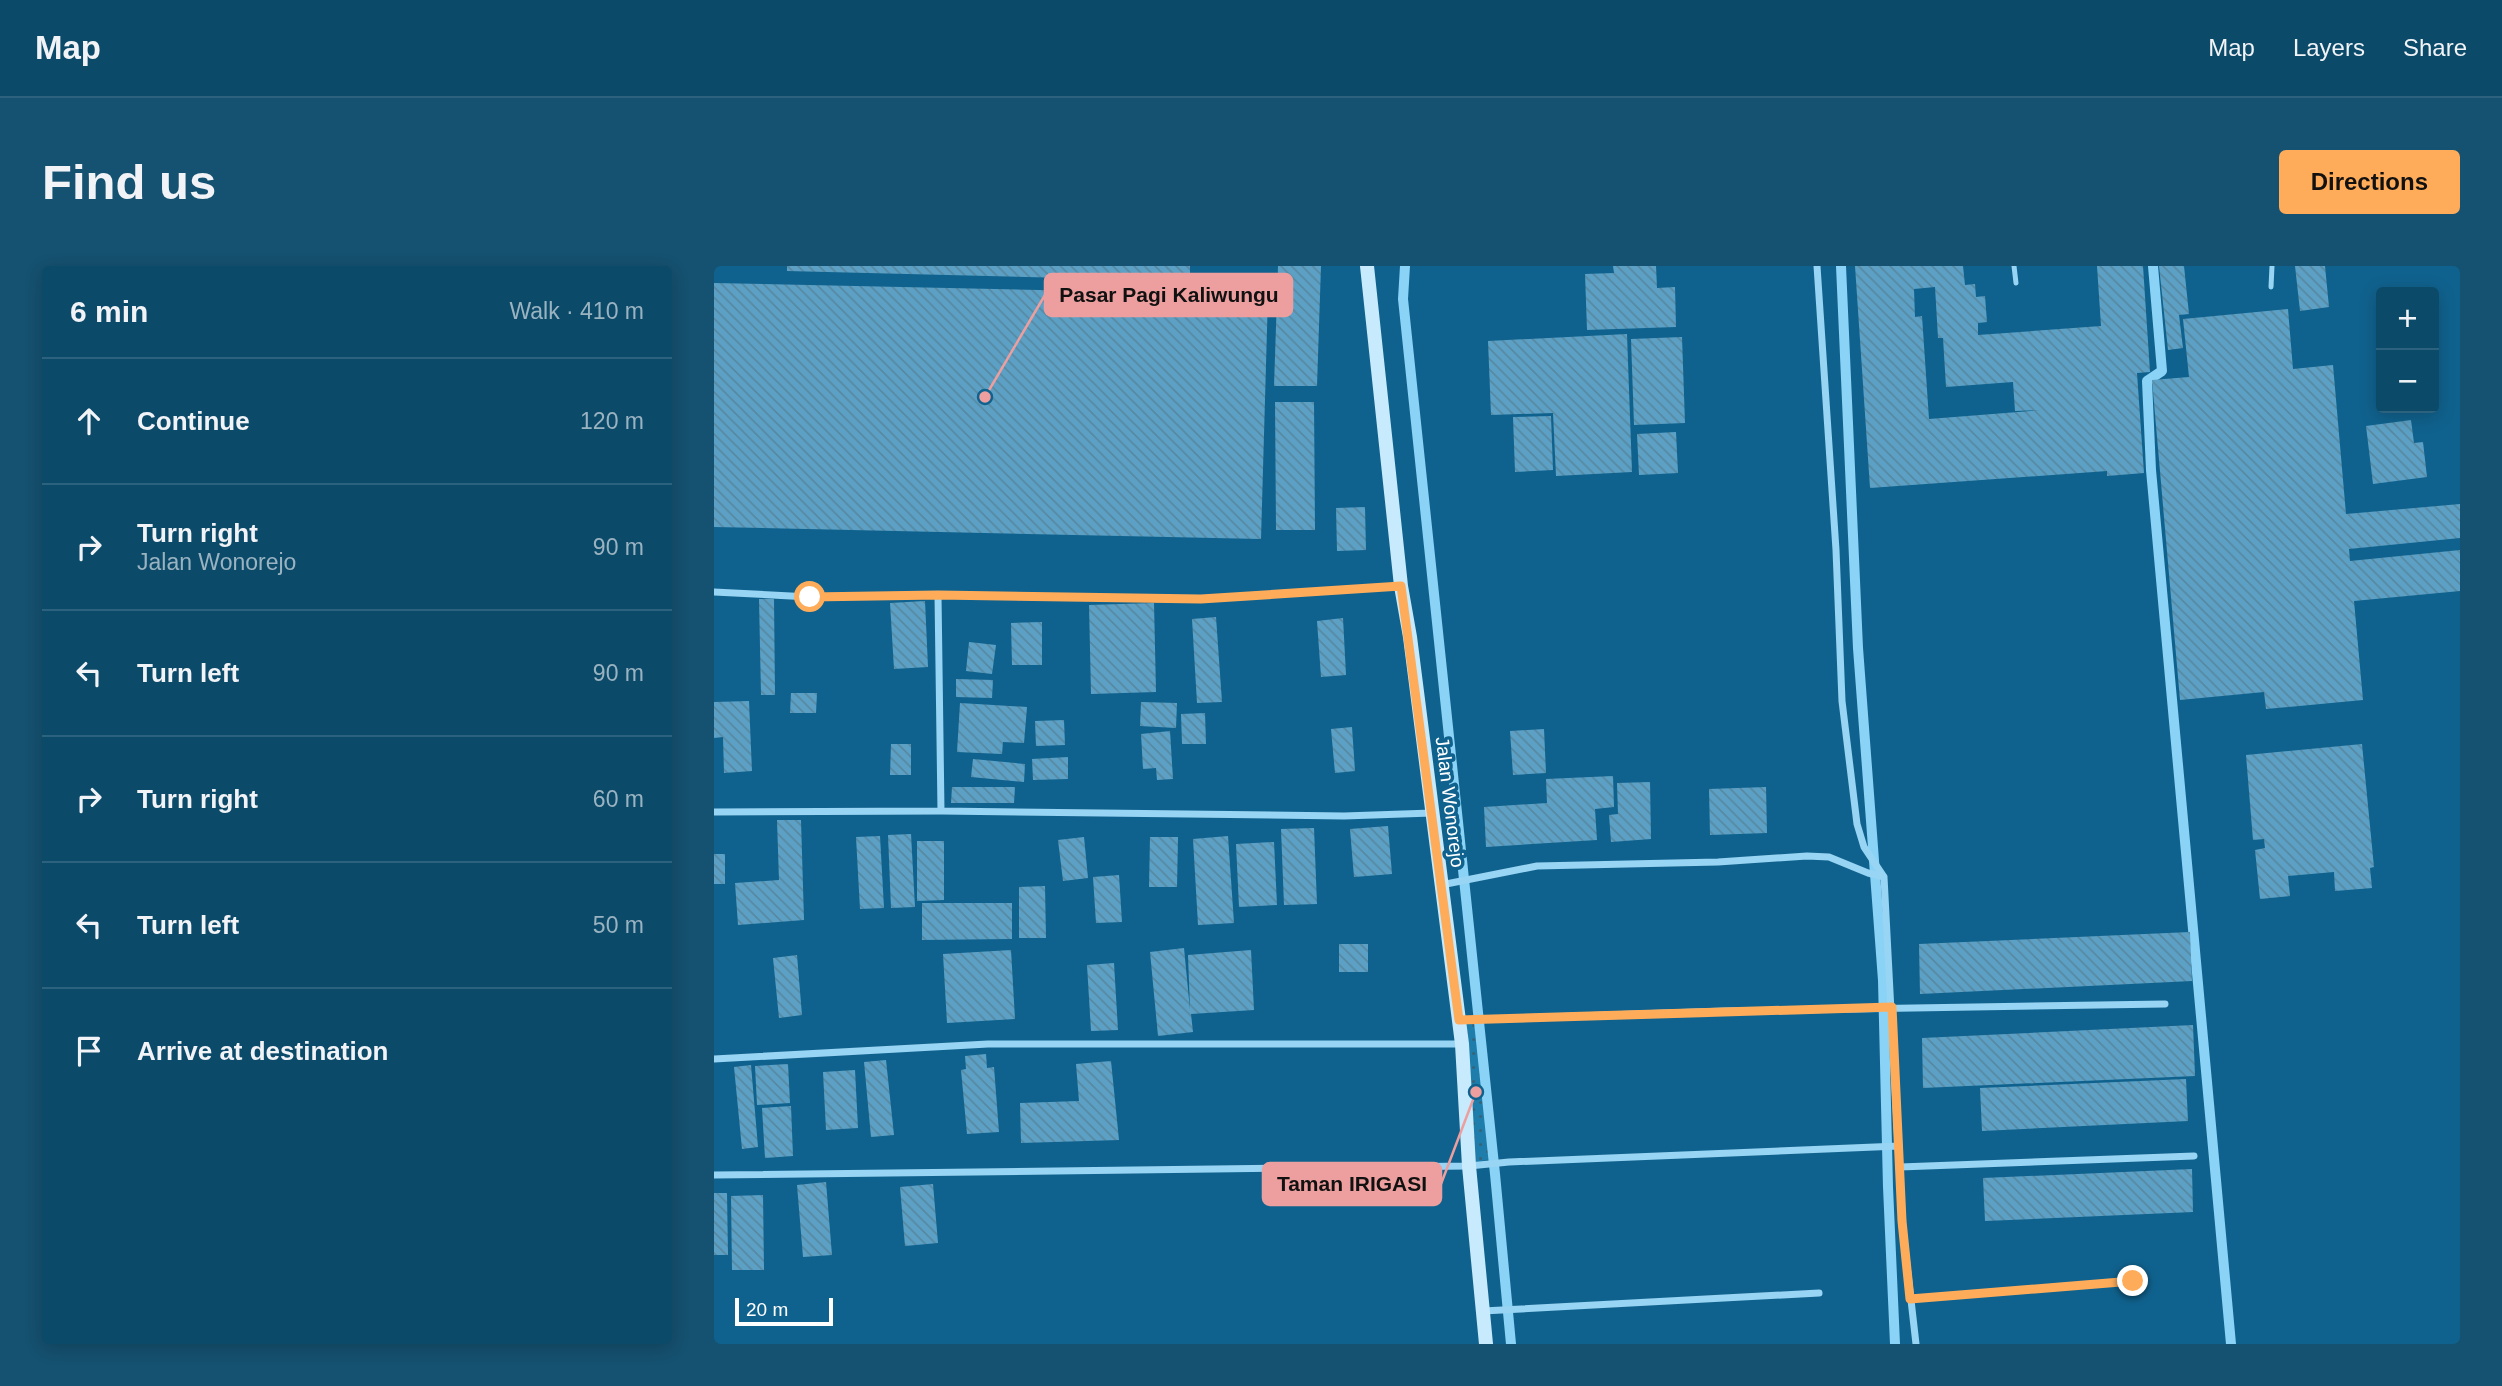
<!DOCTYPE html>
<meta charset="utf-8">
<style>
body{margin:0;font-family:Arial,sans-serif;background:#155170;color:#f1f3f6}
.controls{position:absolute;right:21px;top:21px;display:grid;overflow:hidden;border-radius:7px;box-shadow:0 4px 18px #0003}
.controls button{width:63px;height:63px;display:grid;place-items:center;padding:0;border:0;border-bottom:2px solid #2c627e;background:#0c4a6a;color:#f1f3f6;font:35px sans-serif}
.scale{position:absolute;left:21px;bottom:18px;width:98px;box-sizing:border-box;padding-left:7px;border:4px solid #fff;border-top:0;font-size:19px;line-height:24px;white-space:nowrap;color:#fff;-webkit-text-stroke:5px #10628e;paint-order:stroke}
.stop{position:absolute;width:21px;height:21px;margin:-16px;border:5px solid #ffac5a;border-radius:50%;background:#fff}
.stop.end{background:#ffac5a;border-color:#fff;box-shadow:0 2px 7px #0008}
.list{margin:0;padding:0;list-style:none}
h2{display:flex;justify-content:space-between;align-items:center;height:91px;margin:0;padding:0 28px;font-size:30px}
h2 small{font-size:23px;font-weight:400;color:#9ab3c1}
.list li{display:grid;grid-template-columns:46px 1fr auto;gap:21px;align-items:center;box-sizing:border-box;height:126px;padding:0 28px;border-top:2px solid #2c627e}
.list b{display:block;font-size:26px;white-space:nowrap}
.list p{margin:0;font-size:23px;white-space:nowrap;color:#9ab3c1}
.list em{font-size:23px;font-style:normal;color:#9ab3c1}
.icon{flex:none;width:38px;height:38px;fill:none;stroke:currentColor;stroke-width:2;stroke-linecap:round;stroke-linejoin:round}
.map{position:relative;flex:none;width:1746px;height:1078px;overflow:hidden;border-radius:7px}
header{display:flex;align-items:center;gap:42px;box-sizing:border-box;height:98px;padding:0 35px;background:#0c4a6a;border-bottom:2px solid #2c627e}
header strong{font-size:33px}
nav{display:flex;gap:38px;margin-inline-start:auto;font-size:24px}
.intro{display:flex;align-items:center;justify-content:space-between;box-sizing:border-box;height:168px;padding:0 42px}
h1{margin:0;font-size:49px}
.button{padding:18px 32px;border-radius:7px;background:#ffac5a;color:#111;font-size:24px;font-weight:700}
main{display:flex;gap:42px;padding:0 42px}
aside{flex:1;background:#0c4a6a;border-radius:7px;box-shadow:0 4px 18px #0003}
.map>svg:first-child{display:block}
</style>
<header>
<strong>Map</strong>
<nav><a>Map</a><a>Layers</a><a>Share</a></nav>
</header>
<div class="intro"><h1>Find us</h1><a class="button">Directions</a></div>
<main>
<aside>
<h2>6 min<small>Walk · 410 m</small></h2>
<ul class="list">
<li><svg class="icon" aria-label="ahead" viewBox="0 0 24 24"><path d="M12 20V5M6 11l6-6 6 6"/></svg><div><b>Continue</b></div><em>120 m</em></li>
<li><svg class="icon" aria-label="right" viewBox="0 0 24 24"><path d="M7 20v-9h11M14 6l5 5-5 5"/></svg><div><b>Turn right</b><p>Jalan Wonorejo</p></div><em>90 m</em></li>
<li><svg class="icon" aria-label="left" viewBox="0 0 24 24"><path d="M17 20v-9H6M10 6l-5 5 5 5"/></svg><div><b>Turn left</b></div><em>90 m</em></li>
<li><svg class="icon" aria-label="right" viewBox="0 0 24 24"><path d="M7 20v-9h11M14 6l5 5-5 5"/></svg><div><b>Turn right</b></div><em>60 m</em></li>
<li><svg class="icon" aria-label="left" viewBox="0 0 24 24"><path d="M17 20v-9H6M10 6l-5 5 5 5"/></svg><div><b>Turn left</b></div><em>50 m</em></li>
<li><svg class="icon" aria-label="arrive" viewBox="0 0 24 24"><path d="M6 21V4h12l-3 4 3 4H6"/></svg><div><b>Arrive at destination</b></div></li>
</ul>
</aside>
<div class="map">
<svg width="1746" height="1078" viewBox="0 0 1746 1078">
<defs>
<pattern id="park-dots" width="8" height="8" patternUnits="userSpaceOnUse" patternTransform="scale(1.75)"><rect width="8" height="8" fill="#1e7dab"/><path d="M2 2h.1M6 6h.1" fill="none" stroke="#35647c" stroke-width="1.8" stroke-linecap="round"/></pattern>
<pattern id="building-back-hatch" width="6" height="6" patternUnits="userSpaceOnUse" patternTransform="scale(1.75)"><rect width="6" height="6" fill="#5ca1c5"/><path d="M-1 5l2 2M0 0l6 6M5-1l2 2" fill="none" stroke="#5788a1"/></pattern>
</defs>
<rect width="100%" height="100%" fill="#10628e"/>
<path fill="url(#park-dots)" d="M762 756 777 893 758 897 749 759Z"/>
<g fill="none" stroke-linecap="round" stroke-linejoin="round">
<path stroke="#8ad3f6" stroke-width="10" d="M691 0 689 33 781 908 797 1078
M1127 0 1144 382 1169 714 1174 921 1181 1078
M1439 0 1448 105 1433 115 1437 204 1517 1078"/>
</g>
<path fill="url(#building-back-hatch)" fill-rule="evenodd" d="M73 0H476V15L73 5Z
M564 0H607L603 120H560Z
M899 0H942L943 22 961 21 962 61 873 64 871 8 900 7Z
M1141 0H1249L1251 19 1261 18 1262 31 1271 30 1273 56 1264 57V69L1387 60 1383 0H1429L1436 106 1423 107 1430 207 1393 210V205L1156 222ZM1221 21 1224 72H1229L1232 121 1299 116 1301 145 1329 144 1215 153 1208 50 1201 51 1200 23Z
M1445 0H1470L1475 48 1465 49 1469 82 1454 84Z
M1581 0H1611L1615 41 1586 45Z
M0 17 554 29 547 273 0 261Z
M1574 43 1579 103 1619 99 1632 248 1746 238V272L1635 283 1636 295 1746 284V325L1640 335 1649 434 1552 443 1550 426 1466 434 1438 114 1475 111 1469 53Z
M913 68 918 206 842 210 839 147 777 149 774 75Z
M968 71 971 157 920 159 917 73Z
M561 136H600L601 264H562Z
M837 150 839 204 801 206 799 151Z
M1697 154 1700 177 1709 176 1713 211 1659 218 1652 160Z
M962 166 964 207 925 209 923 168Z
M651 241 652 284 623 285 622 242Z
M45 333H60L61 429H47Z
M211 335 214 401 180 403 176 337Z
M440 337 442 426 377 428 375 339Z
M502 351 508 436 483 437 478 353Z
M629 352 632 409 607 411 603 355Z
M328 356V399H298L297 357Z
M255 376 282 379 278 408 252 405Z
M242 413 279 414 278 432 242 431Z
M77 427H103L102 447H76Z
M35 435 38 505 10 507 9 471 0 472V436Z
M427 436 463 437 462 462 426 460Z
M246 437 313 441 310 477 289 476 288 488 243 486Z
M491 447 492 478H468L467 448Z
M350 454 351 479 322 480 321 455Z
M638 461 641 505 621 507 617 463Z
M830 463 832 507 799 509 796 465Z
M456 465 459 513 443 514 442 502 429 503 427 468Z
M177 478H197V509H176Z
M1648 478 1660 601 1656 602 1658 622 1621 625 1620 606 1574 610 1576 630 1546 633 1541 584 1551 582 1550 573 1539 574 1532 489Z
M354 491V513L319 514 318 493Z
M259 493 311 498 310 516 257 511Z
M899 510 900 541 881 543 883 574 772 581 770 541 833 537 832 513Z
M936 516 937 573 897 576 895 549 904 548 903 517Z
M238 521H301L300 537H237Z
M1052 521 1053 567 996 569 995 523Z
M63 554H87L90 654 24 659 21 617 65 614Z
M674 560 678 608 640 611 636 563Z
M600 562 603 638 570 639 567 563Z
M197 568 201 641 177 642 174 569Z
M166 570 170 642 146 643 142 571Z
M514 570 520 657 484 659 479 573Z
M370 571 374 612 349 615 344 574Z
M436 571H464L463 621H435Z
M203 575H230V634L203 635Z
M560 576 563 639 525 641 522 578Z
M0 588H11V618H0Z
M405 609 408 656 382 657 379 611Z
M331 620 332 672H305V621Z
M208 637H298V673L208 674Z
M1476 666 1478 715 1206 728 1205 678Z
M625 678H654V706H625Z
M470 682 476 744 474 689 537 684 540 744 477 748 479 766 444 770 436 686Z
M297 684 301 753 233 757 229 688Z
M83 689 88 749 65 752 59 692Z
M400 697 404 764 377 765 373 699Z
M1479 759 1481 810 1209 822 1208 772Z
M272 788 273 802 280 801 285 866 253 868 247 804 252 803 251 790Z
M172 794 180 869 157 871 150 796Z
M397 795 405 874 307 877 306 837 365 835 362 798Z
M74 798 76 837 43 839 41 800Z
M37 799 44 881 28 883 20 801Z
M141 804 144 862 112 864 109 806Z
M1472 813 1474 855 1268 865 1266 822Z
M77 840 79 890 51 892 48 842Z
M1478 903 1479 946 1271 955 1269 912Z
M112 916 118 989 89 991 83 919Z
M219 918 224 977 191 980 186 921Z
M0 927H13L14 989H0Z
M49 929 50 1004H18L17 930Z"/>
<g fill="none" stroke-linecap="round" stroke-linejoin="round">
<path stroke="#98d4f3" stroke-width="5" d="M1300 0 1302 17
M1557 21 1558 0"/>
<path stroke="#98d4f3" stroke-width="7" d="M1103 0 1122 284 1128 435 1143 558 1150 581 1170 611 1188 955 1202 1078
M0 326 96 331 224 329 487 333 686 320
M224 329 227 545
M0 546 227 545 630 550 718 547
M727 619 823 600 1004 596 1093 590 1115 591 1154 607 1170 611
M745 754 1011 745 1451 738
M0 793 274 778H748
M1186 901 1480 890
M0 909 755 900 795 896 1185 880
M1196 1033 1419 1015
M769 1045 1105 1027"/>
<path stroke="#c7eafd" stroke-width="14" d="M653 0 687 320 696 371 748 778 755 900 772 1078"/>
</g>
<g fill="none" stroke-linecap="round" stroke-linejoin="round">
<path stroke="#ffac5a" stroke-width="9" d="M96 331 224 329 487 333 687 320 745 754 1178 741 1188 955 1196 1033 1419 1015"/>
</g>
<g text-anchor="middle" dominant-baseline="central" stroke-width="7" stroke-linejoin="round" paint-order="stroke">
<g font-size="19" fill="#fff" stroke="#10628e">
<text transform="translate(736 536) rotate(83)">Jalan Wonorejo</text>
</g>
</g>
<path fill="none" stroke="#ed9e9e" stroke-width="2.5" d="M271 131L331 29M762 826L727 918"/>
<g fill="#ed9e9e" stroke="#10628e" stroke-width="2.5">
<circle cx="271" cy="131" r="7"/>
<circle cx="762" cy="826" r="7"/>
</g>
<g fill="#ed9e9e" stroke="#ed9e9e" stroke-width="2.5">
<rect x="331" y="8" width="247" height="42" rx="7"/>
<rect x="549" y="897" width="178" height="42" rx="7"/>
</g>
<g font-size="21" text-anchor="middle" font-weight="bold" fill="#111">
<text x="455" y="36">Pasar Pagi Kaliwungu</text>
<text x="638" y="925">Taman IRIGASI</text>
</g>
</svg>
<div class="controls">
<button>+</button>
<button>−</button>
</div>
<div class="scale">20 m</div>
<div class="stop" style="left:96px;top:331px"></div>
<div class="stop end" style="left:1419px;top:1015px"></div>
</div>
</main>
